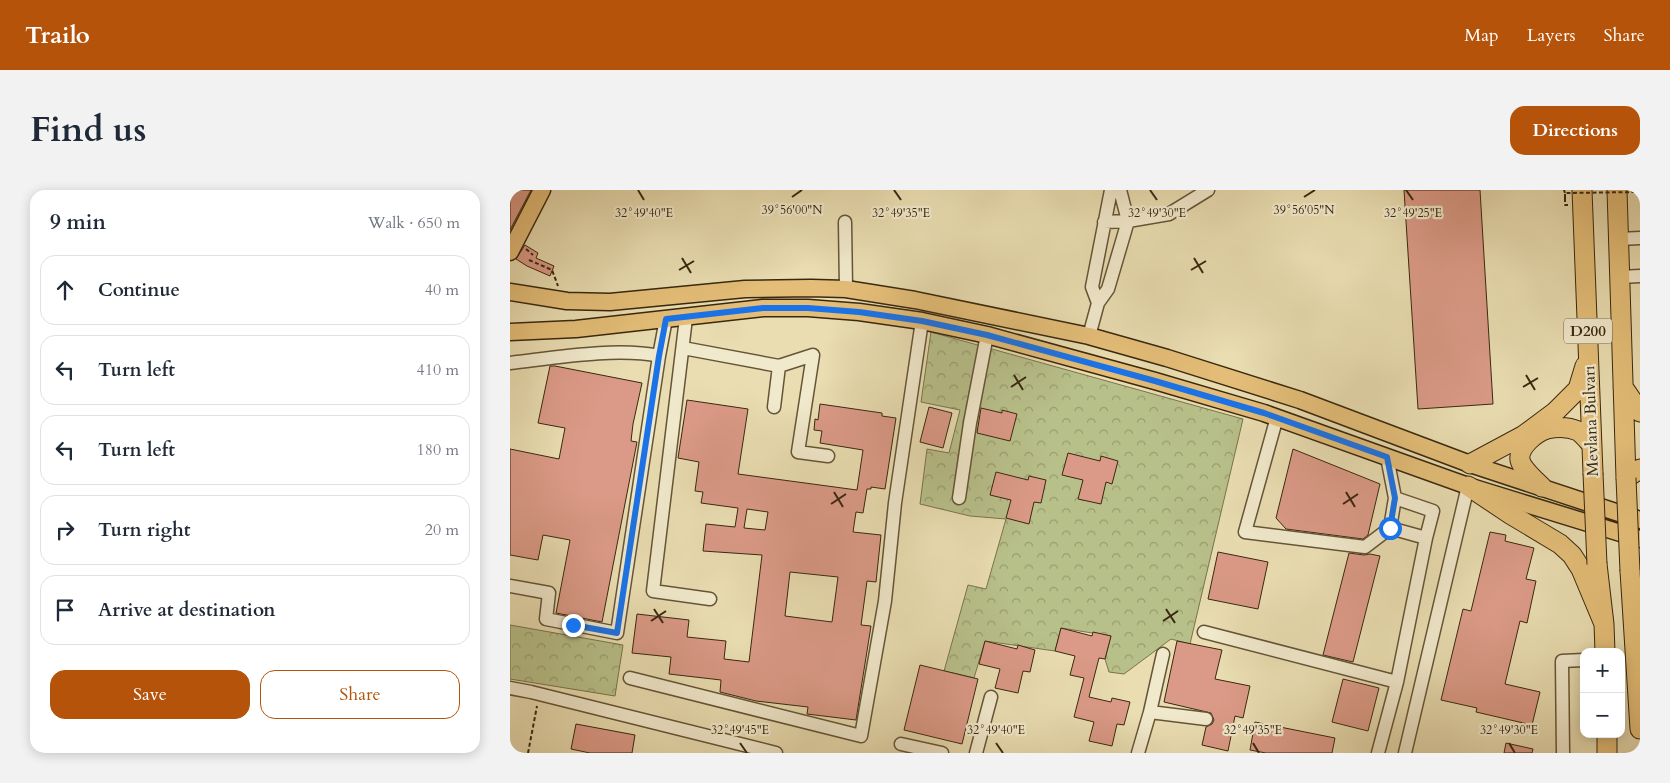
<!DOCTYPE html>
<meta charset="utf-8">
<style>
body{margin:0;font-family:Cardo,serif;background:#f2f2f3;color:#1f2937}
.controls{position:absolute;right:15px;bottom:15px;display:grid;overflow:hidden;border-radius:10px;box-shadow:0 2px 12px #0003}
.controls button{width:45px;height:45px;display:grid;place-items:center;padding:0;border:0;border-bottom:1px solid #e0e1e3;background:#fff;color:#1f2937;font:25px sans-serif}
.stop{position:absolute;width:15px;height:15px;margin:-11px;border:4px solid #1a73e8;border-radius:50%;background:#fff}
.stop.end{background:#1a73e8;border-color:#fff;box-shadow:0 1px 5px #0008}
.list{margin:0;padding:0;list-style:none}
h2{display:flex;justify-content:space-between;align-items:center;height:65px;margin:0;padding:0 20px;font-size:21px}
h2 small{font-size:16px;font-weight:400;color:#747a83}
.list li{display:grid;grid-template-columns:32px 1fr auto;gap:15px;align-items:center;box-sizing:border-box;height:70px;margin:0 10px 10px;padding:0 10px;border:1px solid #e0e1e3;border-radius:15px}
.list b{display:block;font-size:19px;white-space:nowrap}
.list em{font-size:16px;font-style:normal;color:#747a83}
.actions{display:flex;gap:10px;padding:15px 20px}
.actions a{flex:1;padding:11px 0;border:1px solid #b45309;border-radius:15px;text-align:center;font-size:18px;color:#b45309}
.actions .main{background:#b45309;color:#fff}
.icon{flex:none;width:28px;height:28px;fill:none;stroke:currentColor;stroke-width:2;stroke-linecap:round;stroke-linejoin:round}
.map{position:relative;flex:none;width:1130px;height:563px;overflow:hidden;border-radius:15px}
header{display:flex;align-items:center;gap:30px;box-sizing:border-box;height:70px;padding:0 25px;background:#b45309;color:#fff}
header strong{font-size:24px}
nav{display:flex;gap:28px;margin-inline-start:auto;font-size:18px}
.intro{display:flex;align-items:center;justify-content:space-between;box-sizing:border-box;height:120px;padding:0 30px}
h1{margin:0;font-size:35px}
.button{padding:12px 22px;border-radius:15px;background:#b45309;color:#fff;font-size:18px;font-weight:700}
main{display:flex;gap:30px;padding:0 30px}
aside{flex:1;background:#fff;border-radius:15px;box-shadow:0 2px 12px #0003}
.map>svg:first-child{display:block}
</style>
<header>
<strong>Trailo</strong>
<nav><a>Map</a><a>Layers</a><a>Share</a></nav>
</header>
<div class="intro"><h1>Find us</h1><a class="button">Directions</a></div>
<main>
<aside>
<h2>9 min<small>Walk · 650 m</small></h2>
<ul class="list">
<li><svg class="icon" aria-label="ahead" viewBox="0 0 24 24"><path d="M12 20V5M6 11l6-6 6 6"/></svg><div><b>Continue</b></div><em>40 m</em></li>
<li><svg class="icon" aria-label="left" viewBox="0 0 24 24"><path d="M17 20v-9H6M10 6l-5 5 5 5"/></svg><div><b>Turn left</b></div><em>410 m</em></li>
<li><svg class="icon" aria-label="left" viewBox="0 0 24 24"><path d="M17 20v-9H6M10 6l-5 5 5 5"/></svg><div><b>Turn left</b></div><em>180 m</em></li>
<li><svg class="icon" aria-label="right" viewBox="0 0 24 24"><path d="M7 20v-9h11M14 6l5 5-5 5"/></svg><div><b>Turn right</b></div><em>20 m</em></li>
<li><svg class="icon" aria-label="arrive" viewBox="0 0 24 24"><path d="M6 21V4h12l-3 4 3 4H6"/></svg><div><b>Arrive at destination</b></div></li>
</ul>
<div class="actions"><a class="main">Save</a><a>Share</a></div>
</aside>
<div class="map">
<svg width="1130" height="563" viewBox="0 0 1130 563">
<defs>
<pattern id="forest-crowns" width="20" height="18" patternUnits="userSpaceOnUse" patternTransform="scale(1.25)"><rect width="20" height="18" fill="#b8c08a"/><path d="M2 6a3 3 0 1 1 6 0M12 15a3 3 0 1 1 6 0" fill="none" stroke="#979c6f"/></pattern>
</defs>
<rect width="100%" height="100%" fill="#e9ddb1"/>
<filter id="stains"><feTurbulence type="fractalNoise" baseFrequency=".004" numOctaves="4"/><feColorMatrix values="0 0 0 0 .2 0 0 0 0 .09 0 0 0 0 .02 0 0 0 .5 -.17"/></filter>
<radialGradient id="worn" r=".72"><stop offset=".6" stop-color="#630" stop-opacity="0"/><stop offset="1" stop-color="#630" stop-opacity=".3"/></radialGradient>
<path fill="url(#forest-crowns)" stroke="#78744c" d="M421 142 733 229 680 454 661 449 614 484 599 482 595 469 601 446 551 438 545 461 475 451 464 488 434 481 458 395 476 399 496 329 460 326 410 314 417 259 439 263 450 220 411 212Z
M0 435 113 455 105 506 0 489Z"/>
<path fill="#db9a87" stroke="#39280f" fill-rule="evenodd" d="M0 0H21L0 40Z
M894 0H970L983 214 908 219Z
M15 55 28 63 26 68 44 76 40 86 17 76 6 69Z
M40 176H45L132 193 123 234 121 251 127 252 92 432 46 423 60 350 33 345 28 370 0 365V259L49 269 55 238 28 233Z
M177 210 238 219 228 284 347 300 353 260 310 253 312 241 304 240 305 229 308 230 310 214 372 223V226L386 228 375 299 361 297V299H357L353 323 346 322 343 342 371 345 366 392 357 391 351 435 361 436 346 530 297 524 298 517 246 511 210 502 211 490 159 484 161 467 122 463 127 424 179 430 177 447 216 451 214 469 239 472 252 365 193 361 196 334 225 337 228 318 191 313 193 302 185 301 189 272 168 268ZM237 319 258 322 255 340 234 338ZM280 382 328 387 322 432 275 426Z
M419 217 442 223 433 258 410 252Z
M471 218 492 223V220L507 224 500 251 467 243Z
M783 259 870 294 858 345 853 349 776 339 766 328Z
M558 263 590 271 591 266 608 271 602 294 596 292 591 314 568 309 573 290 552 285Z
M486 282 518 290 519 286 536 290 531 313 524 312 519 334 496 328 501 310 480 305Z
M980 342 996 345 995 351 1024 358 1016 389 1026 391 1017 433 1010 431 995 494 1030 502 1022 535 966 522 967 518 931 510 953 419 961 421Z
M708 362 758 372 748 419 698 409Z
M839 363 854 365 860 364 870 366 843 472 813 465Z
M551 438 582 446 583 442 601 446 595 469 589 468 579 507 601 512 602 508 620 512 614 535 607 534 602 556 579 551 584 532 564 527 574 488 560 485 565 466 545 461Z
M475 451 507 459 508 455 525 460 520 482 513 481 508 503 485 498 490 479 469 474Z
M667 451 712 460 705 489 740 496 733 528 725 526 718 561 692 555 696 537 702 534 704 530 701 523 654 512Z
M410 475 468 489 452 554 394 540Z
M833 489 869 498 858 541 822 532Z
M745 532 825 548 822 563H756L740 560Z
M66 534 125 545 122 563H80L61 559Z
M996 553 1023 559 1022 563H994Z"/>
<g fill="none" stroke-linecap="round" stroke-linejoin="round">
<defs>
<path id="minor" d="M335 32 336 99
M594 32 618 31 659 24 698 0
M1109 49 1130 48
M1110 87 1130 86
M588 113 582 97 601 0
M176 128 143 401 200 409
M579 146 588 113 598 99 618 31 610 0
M173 158 269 176 303 165 288 262 318 266
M0 173C44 168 107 157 149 166
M264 217 269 176
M767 227 735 342 855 357 880 338
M877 267 885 308 880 338 916 348 923 321 885 308
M449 308 460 233 477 145
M0 396 39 403 36 429 107 443 149 166 156 129
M694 442 887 492 868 563
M120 488 351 546 375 411 385 313 412 131
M887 492 916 348
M0 498 21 502 266 563
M640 522 653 464
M391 554 432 563
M466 563 481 507
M628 563 640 522 696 529
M895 563 958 296
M1053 563 1052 471 1074 470"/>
<path id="major" d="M0 62 32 0
M0 102 57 111 100 112 235 99 301 98 336 99 405 110 579 146 657 168 790 210 960 274 1130 330
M0 142 66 139 253 118H298L349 122 412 131 477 145 645 191 754 223 958 296 1130 349"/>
<path id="highway" d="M1072 0 1083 283
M1107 0 1116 288 1130 279
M1113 197 1130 222
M960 274 1014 245 1045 222 1068 199 1075 176
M958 296 1000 324 1050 354 1062 365 1071 379 1094 434
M1032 297C1025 290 1012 279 1010 270 1008 257 1026 242 1037 239 1047 237 1059 237 1068 241 1073 244 1078 251 1082 255
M1087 374 1094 434 1095 462
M1120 381 1130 539
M1097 544V563"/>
</defs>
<use href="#minor" stroke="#655538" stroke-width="15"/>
<use href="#major" stroke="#39280f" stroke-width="19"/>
<use href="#highway" stroke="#39280f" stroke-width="21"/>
<path stroke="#39280f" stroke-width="2" stroke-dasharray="4 2.5" stroke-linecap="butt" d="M1054 0 1055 3
M1055 8V15H1058
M16 59 23 65
M19 70 42 80 48 96
M18 563 27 516"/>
<use href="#minor" stroke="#f1e9cc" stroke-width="12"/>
<use href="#major" stroke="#e4be78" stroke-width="16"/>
<use href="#highway" stroke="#e4be78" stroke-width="19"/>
<defs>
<path id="highway-bridge" d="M1083 283 1087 374
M1116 288 1120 381"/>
</defs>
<use href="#highway-bridge" stroke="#39280f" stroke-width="21" stroke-linecap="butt"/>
<path stroke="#39280f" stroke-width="2" stroke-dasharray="4 2.5" stroke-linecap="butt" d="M1055 8V3L1130 2"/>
<use href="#highway-bridge" stroke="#e4be78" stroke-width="19"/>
</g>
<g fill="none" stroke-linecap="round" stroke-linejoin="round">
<path stroke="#1a73e8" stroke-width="6" d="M63 435 107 443 149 166 156 129 253 118H298L349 122 412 131 477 145 645 191 754 223 877 267 885 308 880 338"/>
</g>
<path fill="none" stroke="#39280f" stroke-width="2" d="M128 0 134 10M384 0 391 10M640 0 647 10M896 0 903 10M282 7 292 0M794 7 805 0M172 68 181 83M684 68 693 83M169 80 184 71M681 80 696 71M504 185 513 200M1016 185 1025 200M501 197 516 187M1013 197 1028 188M324 302 333 317M836 302 845 317M321 314 336 304M833 314 848 304M144 419 153 433M656 419 665 433M141 431 156 421M653 431 668 421M230 553 237 563M486 553 493 563M743 553 749 563M999 553 1005 563"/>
<g text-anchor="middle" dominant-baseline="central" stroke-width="4.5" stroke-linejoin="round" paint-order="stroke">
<rect fill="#f1e9cc" stroke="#706248" stroke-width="1" x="1054" y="128.5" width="48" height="25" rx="4"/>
<g font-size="15" font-weight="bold" fill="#39280f">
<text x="1078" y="141">D200</text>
</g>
<g font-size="16" fill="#39280f" stroke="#f1e9cc">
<text transform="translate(1081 231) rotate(-92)">Mevlana Bulvarı</text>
</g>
</g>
<g font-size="12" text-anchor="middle" fill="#39280f" stroke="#f1e9cc" stroke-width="4.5" stroke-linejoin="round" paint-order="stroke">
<text x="794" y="24">39°56'05"N</text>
<text x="282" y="24">39°56'00"N</text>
<text x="134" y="27">32°49'40"E</text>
<text x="391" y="27">32°49'35"E</text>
<text x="647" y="27">32°49'30"E</text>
<text x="903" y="27">32°49'25"E</text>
<text x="230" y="544">32°49'45"E</text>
<text x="486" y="544">32°49'40"E</text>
<text x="743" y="544">32°49'35"E</text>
<text x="999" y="544">32°49'30"E</text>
</g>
<rect width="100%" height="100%" filter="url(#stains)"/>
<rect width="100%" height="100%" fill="url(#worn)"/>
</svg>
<div class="controls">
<button>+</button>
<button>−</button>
</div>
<div class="stop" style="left:880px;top:338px"></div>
<div class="stop end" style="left:63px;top:435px"></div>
</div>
</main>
